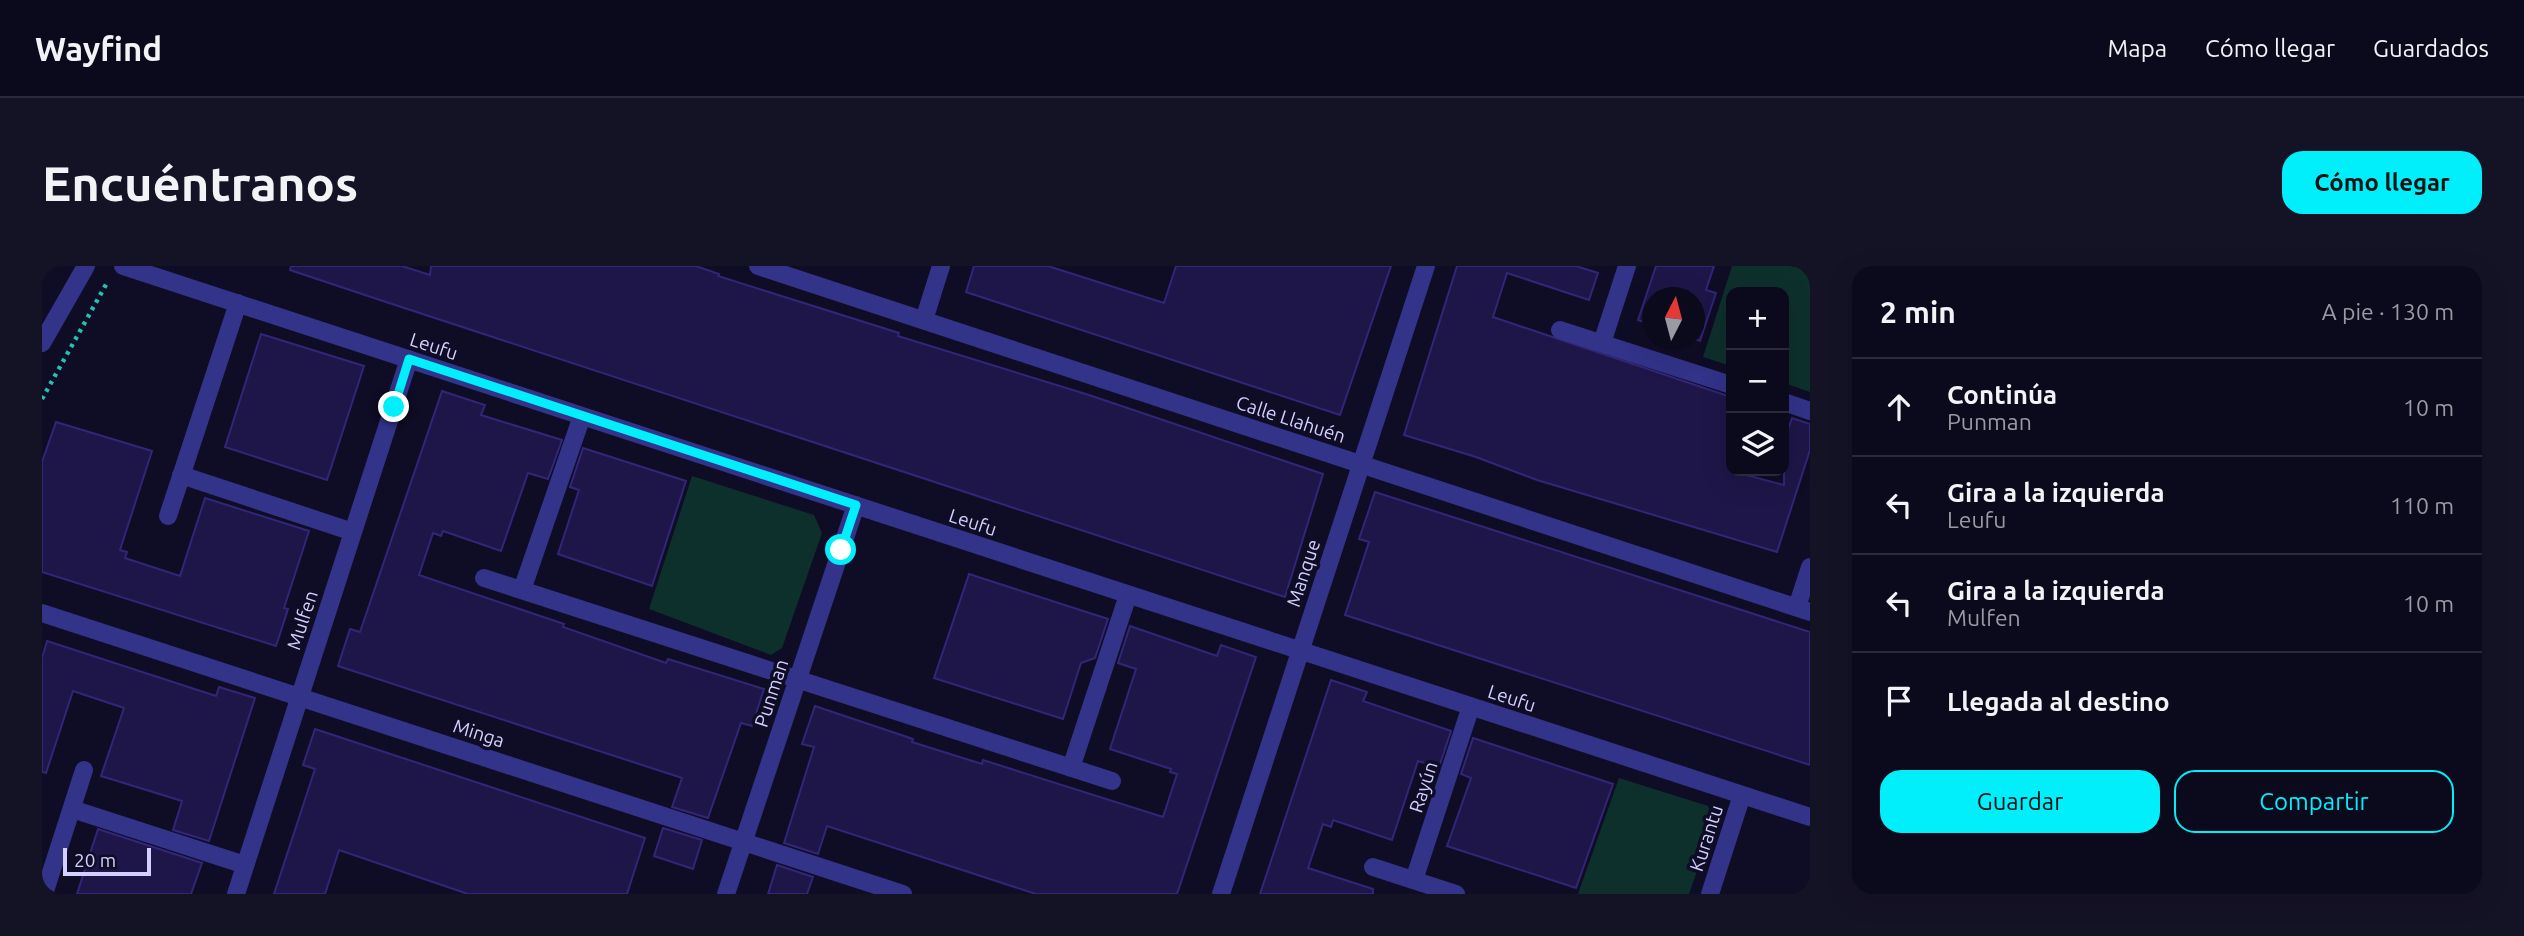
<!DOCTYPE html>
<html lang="es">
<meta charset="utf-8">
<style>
body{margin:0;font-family:Ubuntu,sans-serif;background:#141225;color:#f1f3f6}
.controls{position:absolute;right:21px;top:21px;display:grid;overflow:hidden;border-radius:14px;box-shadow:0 7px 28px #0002}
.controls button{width:63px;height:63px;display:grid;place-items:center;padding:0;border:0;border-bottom:2px solid #2b2a3b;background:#0b091c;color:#f1f3f6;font:35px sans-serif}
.compass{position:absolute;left:1600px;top:21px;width:63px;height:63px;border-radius:50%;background:#0b091c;box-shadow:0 7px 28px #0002;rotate:6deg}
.scale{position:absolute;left:21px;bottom:18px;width:88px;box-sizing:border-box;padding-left:7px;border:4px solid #d3d0ff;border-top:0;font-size:19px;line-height:24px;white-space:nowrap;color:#d3d0ff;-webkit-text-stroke:5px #0f0c25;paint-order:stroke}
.stop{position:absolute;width:21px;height:21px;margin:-16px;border:5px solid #00effb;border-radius:50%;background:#fff}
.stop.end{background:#00effb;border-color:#fff;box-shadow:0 2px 7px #0008}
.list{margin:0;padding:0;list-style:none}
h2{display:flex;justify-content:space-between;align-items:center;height:91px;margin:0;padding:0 28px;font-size:30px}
h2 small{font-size:23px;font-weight:400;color:#9a9aa3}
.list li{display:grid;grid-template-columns:46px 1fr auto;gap:21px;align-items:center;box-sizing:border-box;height:98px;padding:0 28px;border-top:2px solid #2b2a3b}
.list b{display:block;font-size:26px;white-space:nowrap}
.list p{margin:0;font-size:23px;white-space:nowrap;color:#9a9aa3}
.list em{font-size:23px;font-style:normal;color:#9a9aa3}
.actions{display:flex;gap:14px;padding:21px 28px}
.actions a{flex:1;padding:16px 0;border:2px solid #00effb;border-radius:21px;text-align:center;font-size:24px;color:#00effb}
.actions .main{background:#00effb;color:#111}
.icon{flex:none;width:38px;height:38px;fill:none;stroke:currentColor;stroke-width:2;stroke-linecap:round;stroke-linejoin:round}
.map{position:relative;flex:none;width:1768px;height:628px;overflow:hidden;border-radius:21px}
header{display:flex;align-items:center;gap:42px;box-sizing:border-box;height:98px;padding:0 35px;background:#0b091c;border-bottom:2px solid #2b2a3b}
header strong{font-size:33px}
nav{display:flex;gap:38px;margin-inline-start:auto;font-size:24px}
.intro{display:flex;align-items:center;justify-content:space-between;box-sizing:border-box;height:168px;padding:0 42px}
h1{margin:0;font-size:49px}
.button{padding:18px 32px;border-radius:21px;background:#00effb;color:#111;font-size:24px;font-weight:700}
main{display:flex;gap:42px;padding:0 42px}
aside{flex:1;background:#0b091c;border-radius:21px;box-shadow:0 7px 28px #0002}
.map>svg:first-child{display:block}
</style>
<header>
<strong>Wayfind</strong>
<nav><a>Mapa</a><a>Cómo llegar</a><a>Guardados</a></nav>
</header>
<div class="intro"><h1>Encuéntranos</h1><a class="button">Cómo llegar</a></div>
<main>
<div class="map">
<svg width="1768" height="628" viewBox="0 0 1768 628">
<rect width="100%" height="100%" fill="#0f0c25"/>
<path fill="#0e302d" d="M1690 0H1768V126L1742 117V26H1689V100L1661 91Z
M650 210 772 249 780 267 740 382 729 389 607 343Z
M1577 512 1666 540 1672 557 1647 628H1536Z"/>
<path fill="#1e1648" stroke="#312677" stroke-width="2" d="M249 0H360L388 9 389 0H654L677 8 676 10 857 67 856 70 1047 129 1281 208 1243 331 341 35 248 4Z
M932 0H1006L1122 37 1134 0H1349L1298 149 924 26Z
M1415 0H1534L1556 7 1547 34 1465 7 1451 51 1689 131V205L1742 219V175L1750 152 1768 158V184L1735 286 1495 214 1434 191 1362 169Z
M1614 0H1672L1664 24 1674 27 1658 75 1653 73V32H1611V59L1596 54Z
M219 68 322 100 285 214 183 181Z
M400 125 443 139 439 149 520 174 506 213 486 207 459 285 401 265 399 270 391 267 377 309 522 358 521 361 624 397 626 393 722 423 710 460 699 457 666 552 630 541 640 512 296 400 308 363 318 366Z
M14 156 110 185 78 284 85 286 83 292 138 310 163 232 267 265 242 342 246 343 234 380 0 306V196Z
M541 182 644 215 610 320 516 288 537 224 528 221Z
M1333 226 1768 366V499L1303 349 1327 276 1317 273Z
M927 308 1066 353 1053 392 1039 397 1021 453 892 412Z
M1088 360 1175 390 1179 379 1214 391 1135 628H994L785 560 776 588 742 577 772 481 760 478 773 440 871 473 870 476 940 498 941 494 1121 551 1135 508 1128 506 1129 503 1068 483 1094 403 1076 397Z
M5 375 174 430 177 421 213 432 167 575 131 564 140 535 59 510 82 442 31 425 4 507 0 506V392Z
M1289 414 1325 426 1321 435 1409 465 1397 501 1376 495 1350 574 1291 554 1289 561 1281 558 1266 602 1331 623V628H1218Z
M273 463 603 572 585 628H426L297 584 283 628H232L273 503 261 499Z
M1431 472 1571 518 1534 622 1405 580 1429 512 1419 508Z
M621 562 660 574 651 603 612 590Z
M56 563 160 597 149 628H35Z
M735 599 771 611 765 628H726Z"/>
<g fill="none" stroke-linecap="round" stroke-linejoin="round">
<path stroke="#22c2b0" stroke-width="4.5" stroke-dasharray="3.5 5" stroke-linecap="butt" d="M0 133 66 15"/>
<path stroke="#323389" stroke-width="18" d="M81 0 1768 551
M716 0 1768 346
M882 54 899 0
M1518 64 1689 119
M0 77 44 0
M1560 77 1585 0
M1742 136 1768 145
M139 209 311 266
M126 250 196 37
M442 312 1070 515
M480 324 540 150
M1755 341 1768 301
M0 347 861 628
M1029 502 1086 329
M30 543 203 599
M1331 601 1414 628
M1372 614 1429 440
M2 628 42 504
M194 628 367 93
M684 628 814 239
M1179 628 1384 0
M1668 628 1700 529"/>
</g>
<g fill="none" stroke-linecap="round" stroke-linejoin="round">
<path stroke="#00effb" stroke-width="9" d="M352 141 367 93 814 239 799 284"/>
</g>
<g text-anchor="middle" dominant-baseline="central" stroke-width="7" stroke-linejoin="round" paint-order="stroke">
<g font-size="19" fill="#d3d0ff" stroke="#0f0c25">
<text transform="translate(392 80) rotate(18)">Leufu</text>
<text transform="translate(1249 153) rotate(18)">Calle Llahuén</text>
<text transform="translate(931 256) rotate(18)">Leufu</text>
<text transform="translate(1261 307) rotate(-72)">Manque</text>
<text transform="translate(260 354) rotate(-72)">Mulfen</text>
<text transform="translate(729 427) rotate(-72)">Punman</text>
<text transform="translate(1470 432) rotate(18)">Leufu</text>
<text transform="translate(437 467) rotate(18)">Minga</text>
<text transform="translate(1381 521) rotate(-72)">Rayún</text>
<text transform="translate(1664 572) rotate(-72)">Kurantu</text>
</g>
</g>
</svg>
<div class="controls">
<button>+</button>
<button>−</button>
<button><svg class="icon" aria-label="layers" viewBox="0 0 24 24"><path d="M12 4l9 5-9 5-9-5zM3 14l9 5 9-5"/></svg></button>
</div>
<svg class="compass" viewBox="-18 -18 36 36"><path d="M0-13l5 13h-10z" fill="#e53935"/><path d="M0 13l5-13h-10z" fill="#9a9aa3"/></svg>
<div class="scale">20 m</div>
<div class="stop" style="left:799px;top:284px"></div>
<div class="stop end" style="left:352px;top:141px"></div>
</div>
<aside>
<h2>2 min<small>A pie · 130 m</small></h2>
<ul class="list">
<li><svg class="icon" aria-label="ahead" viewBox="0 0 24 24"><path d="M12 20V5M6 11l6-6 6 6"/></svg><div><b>Continúa</b><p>Punman</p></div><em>10 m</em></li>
<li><svg class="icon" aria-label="left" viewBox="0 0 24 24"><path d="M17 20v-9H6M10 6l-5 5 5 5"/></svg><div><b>Gira a la izquierda</b><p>Leufu</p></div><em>110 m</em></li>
<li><svg class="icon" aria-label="left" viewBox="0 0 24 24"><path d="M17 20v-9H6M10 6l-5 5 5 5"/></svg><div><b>Gira a la izquierda</b><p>Mulfen</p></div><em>10 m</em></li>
<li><svg class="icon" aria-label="arrive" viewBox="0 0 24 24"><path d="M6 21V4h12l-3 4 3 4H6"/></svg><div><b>Llegada al destino</b></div></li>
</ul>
<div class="actions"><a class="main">Guardar</a><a>Compartir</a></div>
</aside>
</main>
